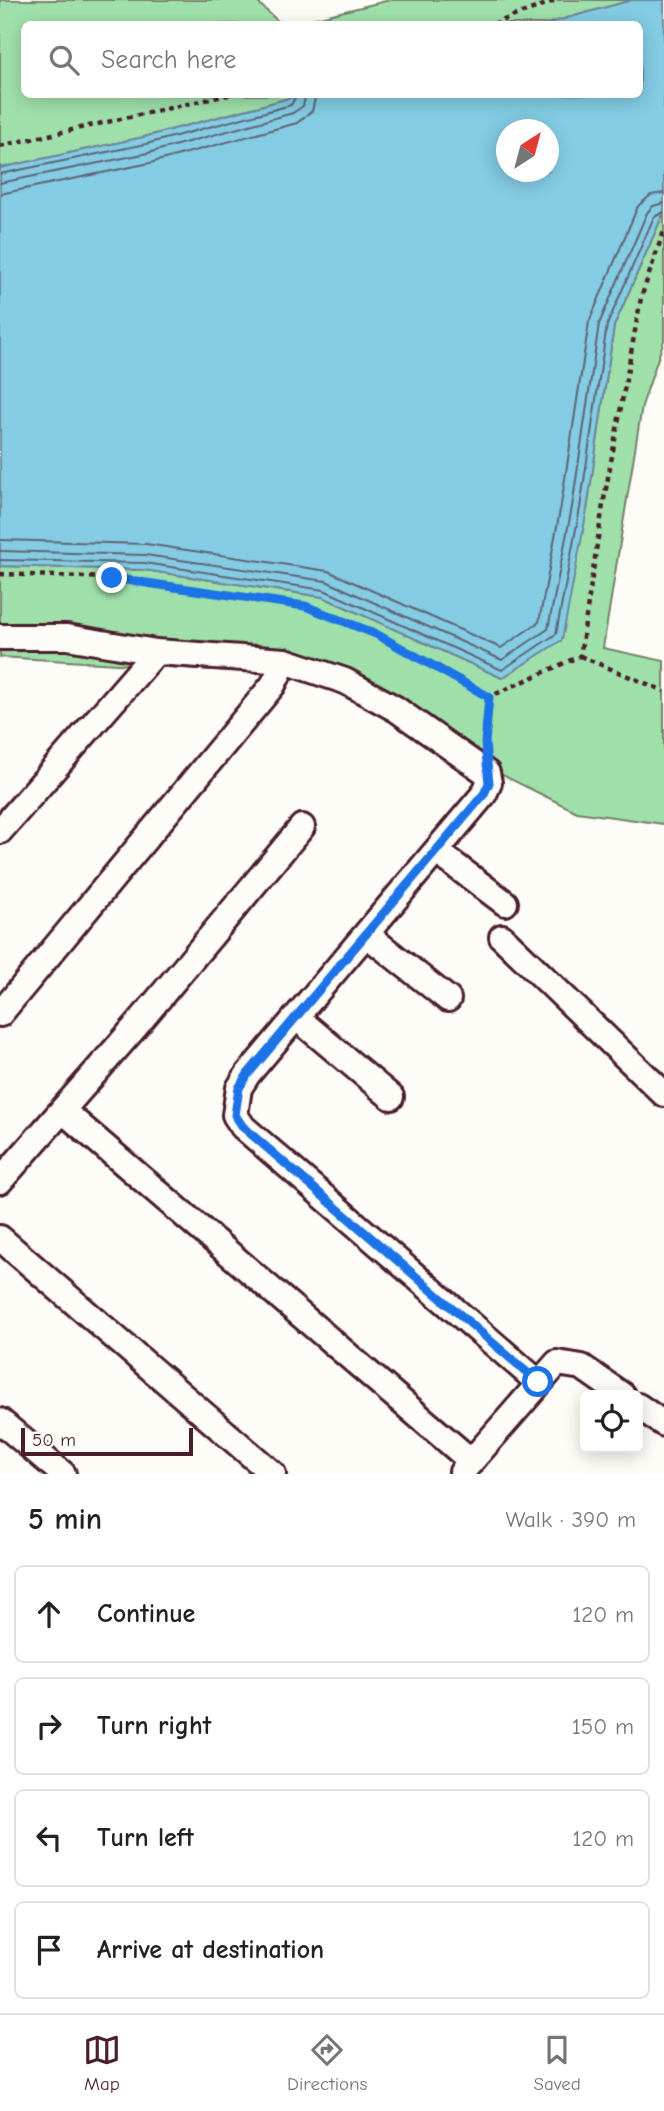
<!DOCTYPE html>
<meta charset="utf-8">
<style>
body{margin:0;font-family:"Comic Neue",sans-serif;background:#f6f6f6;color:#222}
.controls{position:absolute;right:21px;bottom:21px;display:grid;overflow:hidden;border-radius:10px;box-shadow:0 4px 18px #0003}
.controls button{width:63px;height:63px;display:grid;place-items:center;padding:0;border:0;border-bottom:2px solid #e0e0e0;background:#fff;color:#222;font:35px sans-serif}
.compass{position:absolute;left:496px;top:119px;width:63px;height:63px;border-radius:50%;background:#fff;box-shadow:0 4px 18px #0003;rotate:36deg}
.scale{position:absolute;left:21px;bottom:18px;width:172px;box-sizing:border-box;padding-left:7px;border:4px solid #4a1f2b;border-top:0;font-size:19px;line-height:24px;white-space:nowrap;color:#4a1f2b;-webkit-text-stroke:5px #fdfcf7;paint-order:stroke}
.stop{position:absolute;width:21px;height:21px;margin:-16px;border:5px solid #1a73e8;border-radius:50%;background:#fff}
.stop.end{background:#1a73e8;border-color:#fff;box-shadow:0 2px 7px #0008}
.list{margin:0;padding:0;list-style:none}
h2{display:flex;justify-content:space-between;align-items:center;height:91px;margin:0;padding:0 28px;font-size:30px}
h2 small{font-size:23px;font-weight:400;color:#767676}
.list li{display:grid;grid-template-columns:46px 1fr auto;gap:21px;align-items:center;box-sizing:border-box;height:98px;margin:0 14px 14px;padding:0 14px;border:2px solid #e0e0e0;border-radius:10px}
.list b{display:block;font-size:26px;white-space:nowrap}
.list em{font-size:23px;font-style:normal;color:#767676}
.icon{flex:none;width:38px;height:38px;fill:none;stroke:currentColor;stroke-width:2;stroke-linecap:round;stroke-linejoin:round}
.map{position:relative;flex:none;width:664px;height:1474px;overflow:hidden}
.search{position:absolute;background:#fff;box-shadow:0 4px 18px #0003;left:21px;right:21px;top:21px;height:77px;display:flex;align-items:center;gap:18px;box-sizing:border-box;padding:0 24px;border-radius:10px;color:#767676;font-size:26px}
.sheet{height:539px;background:#fff}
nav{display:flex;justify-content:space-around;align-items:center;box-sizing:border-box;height:98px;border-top:2px solid #e0e0e0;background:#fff;font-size:19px;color:#767676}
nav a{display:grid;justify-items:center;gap:4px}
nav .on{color:#4a1f2b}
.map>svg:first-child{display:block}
</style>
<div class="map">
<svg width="664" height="1474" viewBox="0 0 664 1474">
<rect width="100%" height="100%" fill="#fdfcf7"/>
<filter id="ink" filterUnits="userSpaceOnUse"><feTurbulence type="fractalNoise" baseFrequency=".0143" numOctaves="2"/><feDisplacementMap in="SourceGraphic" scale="14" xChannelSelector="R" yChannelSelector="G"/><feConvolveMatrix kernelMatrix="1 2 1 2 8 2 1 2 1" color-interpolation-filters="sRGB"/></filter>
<g filter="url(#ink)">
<path fill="#9fe0aa" stroke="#74806a" stroke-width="2" d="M0 0H255L281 24H24V94L301 95 144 137 0 168Z
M390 0H632L546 24H291Z
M664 212V340L642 406 603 648 664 661V824L577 812 301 675 0 657V566L144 570 323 597 502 678 587 510 614 326Z"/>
<path fill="#83cce4" stroke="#6c879a" stroke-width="2" fill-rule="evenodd" d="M632 0H664V212L614 326 587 510 562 640 502 678 323 597 144 570 0 566V168L144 137 301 95 640 94V24H546ZM506 130H548V172H506Z"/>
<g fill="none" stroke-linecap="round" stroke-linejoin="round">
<path stroke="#616475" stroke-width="2" d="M0 174 146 144 291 105 297 94
M0 183 148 153 293 113 303 106 306 94
M0 194 150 163 297 123 312 111 316 94
M0 540 146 544 328 571 501 648 539 622 561 505 589 322 638 206 651 195 664 193
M0 551 145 555 326 581 502 660 548 629 572 507 599 324 647 213 653 206 664 203
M0 560 144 563 324 590 502 670 556 634 580 508 607 325 654 217 664 212"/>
<defs>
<path id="minor" d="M0 637H67L156 652 285 661 345 681 396 709 487 773 489 783 484 794 248 1074 239 1088 235 1115 243 1127 538 1382
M0 831 156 652
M436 851 505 903
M366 934 448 999
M502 937 664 1094
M0 1014 273 685 285 661
M296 1017 391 1097
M62 1110 471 1461
M0 1181 136 1026 302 827
M0 1238 273 1474
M638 1406 664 1424
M0 1421 63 1474
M462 1472 557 1363 582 1367 622 1395"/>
</defs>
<use href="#minor" stroke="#4a1f2b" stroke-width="30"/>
<path stroke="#4a1f2b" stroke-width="4.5" stroke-dasharray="5 5" stroke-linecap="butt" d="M493 24 557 0
M0 146 232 94
M0 574 112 578 305 606 376 634 489 697 580 656 603 505 641 298 664 230
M580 656 664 691
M485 745 489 697"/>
<use href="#minor" stroke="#fdfcf7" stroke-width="24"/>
</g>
</g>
<g fill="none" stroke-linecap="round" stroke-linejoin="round" filter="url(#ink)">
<path stroke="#1a73e8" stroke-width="9" d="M112 578 305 606 376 634 489 697 485 743 489 783 484 794 248 1074 239 1088 235 1115 243 1127 538 1382"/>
</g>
</svg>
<div class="controls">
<button><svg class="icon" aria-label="locate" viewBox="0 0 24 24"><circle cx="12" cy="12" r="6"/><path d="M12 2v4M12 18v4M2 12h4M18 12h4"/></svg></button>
</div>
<svg class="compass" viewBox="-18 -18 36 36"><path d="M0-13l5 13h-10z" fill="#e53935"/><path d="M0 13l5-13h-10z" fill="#767676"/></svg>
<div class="scale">50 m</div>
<div class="stop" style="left:538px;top:1382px"></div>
<div class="stop end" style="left:112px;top:578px"></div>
<div class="search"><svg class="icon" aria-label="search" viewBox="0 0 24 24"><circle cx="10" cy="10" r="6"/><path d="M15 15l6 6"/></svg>Search here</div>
</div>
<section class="sheet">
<h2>5 min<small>Walk · 390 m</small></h2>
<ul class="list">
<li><svg class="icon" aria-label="ahead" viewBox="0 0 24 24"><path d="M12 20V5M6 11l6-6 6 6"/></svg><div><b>Continue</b></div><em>120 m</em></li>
<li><svg class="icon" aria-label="right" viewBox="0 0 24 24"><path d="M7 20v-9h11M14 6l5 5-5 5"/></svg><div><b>Turn right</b></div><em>150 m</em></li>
<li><svg class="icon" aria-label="left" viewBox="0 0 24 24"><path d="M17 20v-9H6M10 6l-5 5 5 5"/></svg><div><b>Turn left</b></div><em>120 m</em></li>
<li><svg class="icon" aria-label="arrive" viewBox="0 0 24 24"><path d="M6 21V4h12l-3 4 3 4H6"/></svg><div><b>Arrive at destination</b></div></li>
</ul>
</section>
<nav>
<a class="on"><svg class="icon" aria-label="map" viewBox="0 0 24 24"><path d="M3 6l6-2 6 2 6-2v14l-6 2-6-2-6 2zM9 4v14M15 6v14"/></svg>Map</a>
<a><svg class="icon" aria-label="directions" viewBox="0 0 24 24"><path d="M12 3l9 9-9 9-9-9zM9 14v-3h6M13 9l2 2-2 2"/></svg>Directions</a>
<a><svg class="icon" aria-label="saved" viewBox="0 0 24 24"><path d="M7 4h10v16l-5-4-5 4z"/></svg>Saved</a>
</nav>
